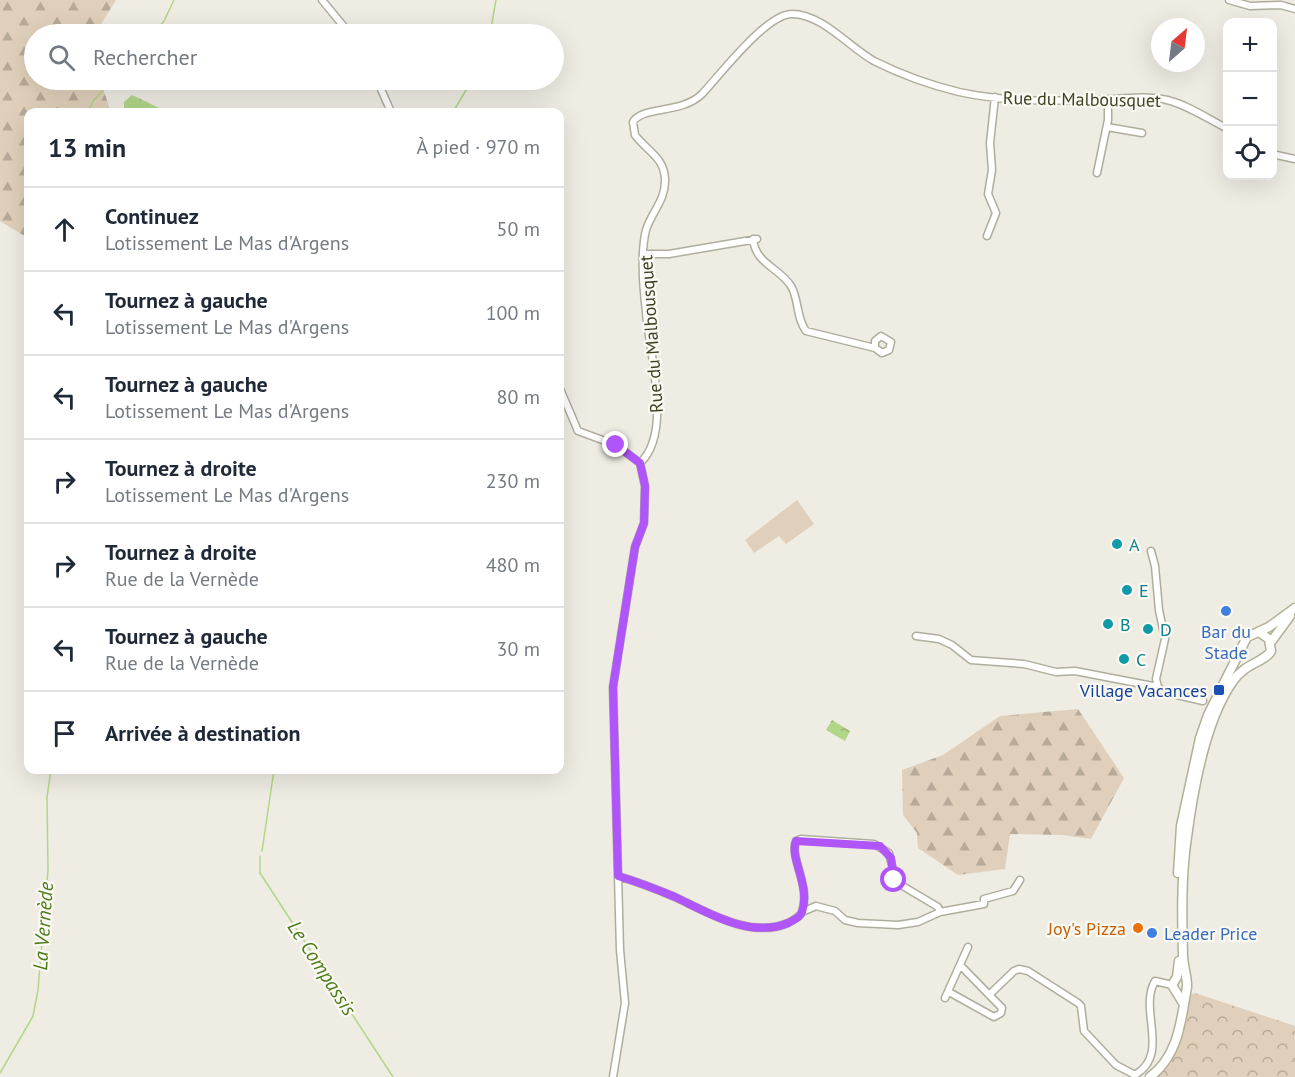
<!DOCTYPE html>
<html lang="fr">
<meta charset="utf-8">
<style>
body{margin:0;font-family:"PT Sans",sans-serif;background:#f2f2f3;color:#1f2937}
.controls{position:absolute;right:18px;top:18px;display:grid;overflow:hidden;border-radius:12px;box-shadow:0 6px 24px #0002}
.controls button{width:54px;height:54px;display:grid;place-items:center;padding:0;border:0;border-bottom:2px solid #e0e1e3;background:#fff;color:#1f2937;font:30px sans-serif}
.compass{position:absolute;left:1151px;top:18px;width:54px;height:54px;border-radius:50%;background:#fff;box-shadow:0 6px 24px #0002;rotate:28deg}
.stop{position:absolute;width:18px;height:18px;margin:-14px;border:4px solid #af55fa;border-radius:50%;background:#fff}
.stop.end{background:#af55fa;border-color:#fff;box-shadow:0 2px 6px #0008}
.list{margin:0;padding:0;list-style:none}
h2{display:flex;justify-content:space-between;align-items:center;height:78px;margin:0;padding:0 24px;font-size:26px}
h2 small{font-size:20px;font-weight:400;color:#747a83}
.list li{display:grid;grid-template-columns:39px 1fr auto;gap:18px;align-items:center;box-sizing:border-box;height:84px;padding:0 24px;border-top:2px solid #e0e1e3}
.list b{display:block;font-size:22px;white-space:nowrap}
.list p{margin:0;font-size:20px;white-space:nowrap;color:#747a83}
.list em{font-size:20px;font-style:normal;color:#747a83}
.icon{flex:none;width:33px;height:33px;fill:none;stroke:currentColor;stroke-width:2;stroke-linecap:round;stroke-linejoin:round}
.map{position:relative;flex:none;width:1295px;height:1077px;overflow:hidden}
.search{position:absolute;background:#fff;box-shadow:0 6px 24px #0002;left:24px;top:24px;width:540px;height:66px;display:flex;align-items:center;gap:15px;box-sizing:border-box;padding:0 21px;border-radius:33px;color:#747a83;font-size:22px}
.panel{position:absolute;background:#fff;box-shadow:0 6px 24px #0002;left:24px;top:108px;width:540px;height:666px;border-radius:12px}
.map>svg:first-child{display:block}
</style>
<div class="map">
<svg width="1295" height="1077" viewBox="0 0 1295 1077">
<defs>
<pattern id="forest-firs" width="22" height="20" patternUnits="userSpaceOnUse" patternTransform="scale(1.5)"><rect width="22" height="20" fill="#e0d0bb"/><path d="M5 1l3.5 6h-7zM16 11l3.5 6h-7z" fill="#b7aa98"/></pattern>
<pattern id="park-crowns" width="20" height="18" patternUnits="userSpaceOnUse" patternTransform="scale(1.5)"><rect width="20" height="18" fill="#e0d0bb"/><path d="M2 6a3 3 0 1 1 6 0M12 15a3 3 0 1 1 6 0" fill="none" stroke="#b7aa98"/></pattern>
<pattern id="water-ripples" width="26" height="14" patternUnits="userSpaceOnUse" patternTransform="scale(1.5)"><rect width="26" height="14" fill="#b2d688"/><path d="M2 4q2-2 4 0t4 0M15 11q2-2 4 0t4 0" fill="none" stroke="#92af6f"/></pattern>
</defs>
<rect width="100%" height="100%" fill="#eeece3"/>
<path fill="url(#forest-firs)" d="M0 0H116L95 34H34V80H100L111 112H28V238L0 221Z
M1078 709 1124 778 1091 839 1062 835 1010 834 1005 869 958 875 918 848 917 833 903 815 902 770 943 755 1000 716Z"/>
<path fill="url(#park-crowns)" d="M1195 993 1295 1026V1077H1155C1182 1056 1186 1028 1187 996Z"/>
<path fill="#e0d0bb" d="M797 500 814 524 786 544 779 536 754 553 745 540Z"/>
<path fill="url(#water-ripples)" d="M132 95 159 108V112H129L124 110V102Z
M832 720 850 731 845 741 826 730Z"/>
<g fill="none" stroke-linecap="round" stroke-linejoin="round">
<path stroke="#b2d688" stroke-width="1.5" d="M153 34 164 21 174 0
M490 34 496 0
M89 112 93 101 113 80
M453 112 472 80
M262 851 274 770
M260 856V873L393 1077
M0 1073 33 1016 38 990 48 870 47 797 51 770"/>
<defs>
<path id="minor" d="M322 0 350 34
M1229 0 1250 6 1281 5 1295 9
M377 80 391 112
M1107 127 1142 133
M1272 154 1295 159
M1097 173 1108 120V99
M987 236 996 213 988 194 992 170 990 143 995 97
M753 239C756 265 779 267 791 286 799 299 796 318 806 331L875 348 882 353 889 350 891 342 881 336 875 341V348
M644 254H669L757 239
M560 389 578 431 616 445 640 463 645 486 644 523 635 547 613 687 620 950 625 1003 613 1077
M640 463C673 433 649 353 646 312 643 287 640 254 646 230 652 211 666 200 665 179 664 157 647 151 635 135L633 122C642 106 682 114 702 94 720 75 766 14 792 14 822 14 849 47 874 61 900 74 930 85 959 92 1004 102 1052 101 1099 100 1120 99 1146 95 1167 100 1188 105 1208 119 1228 129
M1151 551 1155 566 1159 610 1165 639 1156 679 1158 687 1164 692 1203 701
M916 636 939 639 952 645 971 660 1024 664 1056 672 1075 671 1158 687
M618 876C638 882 656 889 675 897 707 912 750 939 788 923 793 920 799 918 802 912 811 885 789 857 796 841L801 839 874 844 889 853 896 882 938 907 940 912 918 922 898 925 858 923 845 920 835 911 816 906 802 912
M940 912 984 904V899L1013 891 1020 880
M949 992 994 1017 1001 1013 1002 1008 961 966
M989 995 1014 971 1019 969 1028 971 1078 1003 1081 1006 1084 1031 1116 1065 1135 1075C1171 1054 1138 1010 1155 981L1172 985
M945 998 968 947"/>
<path id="secondary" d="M1271 642 1290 616
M1178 873 1181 826 1200 738 1208 715 1247 637 1269 627 1295 608
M1179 961 1177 977 1172 985 1183 1003
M1150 1077C1179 1055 1181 1020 1187 987 1188 981 1183 964 1183 956 1182 917 1181 876 1187 837 1193 791 1206 719 1233 681 1245 663 1265 662 1271 651L1269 639 1259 632"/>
</defs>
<use href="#minor" stroke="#afae9d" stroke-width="9"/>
<use href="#secondary" stroke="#b1b197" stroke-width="11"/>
<use href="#minor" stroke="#fff" stroke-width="6"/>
<use href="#secondary" stroke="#fff" stroke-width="8"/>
</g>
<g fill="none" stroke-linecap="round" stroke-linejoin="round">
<path stroke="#af55fa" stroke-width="8" d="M616 445 640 463 645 486 644 523 635 547 613 687 618 876C638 882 656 889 675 897 707 912 750 939 788 923 793 920 799 919 802 912 811 886 789 858 796 841L880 846 891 858 894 880"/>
</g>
<g fill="#0f9aa8" stroke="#faf9f4" stroke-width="2">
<circle cx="1117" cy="544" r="6"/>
<circle cx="1127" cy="590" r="6"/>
<circle cx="1108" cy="624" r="6"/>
<circle cx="1148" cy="629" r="6"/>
<circle cx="1124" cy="659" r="6"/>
</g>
<g fill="#3f7fe0" stroke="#faf9f4" stroke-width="2">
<circle cx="1226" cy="611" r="6"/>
<circle cx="1152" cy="933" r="6"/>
</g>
<rect fill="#1a4fb4" stroke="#faf9f4" stroke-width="2" x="1213" y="684" width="12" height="12" rx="3"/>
<circle fill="#e8710a" stroke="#faf9f4" stroke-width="2" cx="1138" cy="928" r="6"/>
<g text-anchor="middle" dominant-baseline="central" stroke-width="4.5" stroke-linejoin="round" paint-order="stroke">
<g font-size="18" fill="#3f4021" stroke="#faf9f4">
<text transform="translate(1082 99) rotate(1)">Rue du Malbousquet</text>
<text transform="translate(651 334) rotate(-94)">Rue du Malbousquet</text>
</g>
<g font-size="18" fill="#0d838f" stroke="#faf9f4" text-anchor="start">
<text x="1129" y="544">A</text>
<text x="1139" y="590">E</text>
<text x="1120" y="624">B</text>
<text x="1160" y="629">D</text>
<text x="1136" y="659">C</text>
</g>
<g font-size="18" fill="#366cbe" stroke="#faf9f4">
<text x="1226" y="631">Bar du<tspan x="1226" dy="21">Stade</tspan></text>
<text x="1164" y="933" text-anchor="start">Leader Price</text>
</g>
<g font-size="18" fill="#164399" stroke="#faf9f4" text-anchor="end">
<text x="1207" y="690">Village Vacances</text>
</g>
<g font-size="18" fill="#c56008" stroke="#faf9f4" text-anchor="end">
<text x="1126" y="928">Joy's Pizza</text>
</g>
<g font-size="20" font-style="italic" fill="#4c7a17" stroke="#faf9f4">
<text transform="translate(43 926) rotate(-86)">La Vernède</text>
<text transform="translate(322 968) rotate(57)">Le Compassis</text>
</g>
</g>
</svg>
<div class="controls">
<button>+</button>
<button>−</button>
<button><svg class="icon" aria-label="locate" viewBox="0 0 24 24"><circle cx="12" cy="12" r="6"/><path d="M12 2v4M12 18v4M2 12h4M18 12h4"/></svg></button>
</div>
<svg class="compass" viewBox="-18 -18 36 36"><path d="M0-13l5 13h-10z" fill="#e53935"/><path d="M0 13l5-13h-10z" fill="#747a83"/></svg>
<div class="stop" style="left:894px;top:880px"></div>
<div class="stop end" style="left:616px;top:445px"></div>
<div class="search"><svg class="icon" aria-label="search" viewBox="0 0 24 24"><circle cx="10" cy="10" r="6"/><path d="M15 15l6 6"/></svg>Rechercher</div>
<section class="panel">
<h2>13 min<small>À pied · 970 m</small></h2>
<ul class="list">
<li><svg class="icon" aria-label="ahead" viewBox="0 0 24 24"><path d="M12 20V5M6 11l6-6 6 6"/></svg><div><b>Continuez</b><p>Lotissement Le Mas d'Argens</p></div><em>50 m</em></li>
<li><svg class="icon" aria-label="left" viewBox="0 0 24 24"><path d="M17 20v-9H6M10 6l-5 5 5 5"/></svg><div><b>Tournez à gauche</b><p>Lotissement Le Mas d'Argens</p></div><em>100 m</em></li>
<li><svg class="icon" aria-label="left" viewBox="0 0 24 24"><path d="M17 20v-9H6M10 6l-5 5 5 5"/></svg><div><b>Tournez à gauche</b><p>Lotissement Le Mas d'Argens</p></div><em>80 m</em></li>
<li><svg class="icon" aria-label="right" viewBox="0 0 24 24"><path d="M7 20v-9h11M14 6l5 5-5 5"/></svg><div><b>Tournez à droite</b><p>Lotissement Le Mas d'Argens</p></div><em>230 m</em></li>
<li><svg class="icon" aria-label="right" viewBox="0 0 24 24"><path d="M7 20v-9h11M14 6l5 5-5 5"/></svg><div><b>Tournez à droite</b><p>Rue de la Vernède</p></div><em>480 m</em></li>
<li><svg class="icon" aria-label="left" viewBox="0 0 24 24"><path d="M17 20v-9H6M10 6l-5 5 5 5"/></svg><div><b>Tournez à gauche</b><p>Rue de la Vernède</p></div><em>30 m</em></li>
<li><svg class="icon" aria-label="arrive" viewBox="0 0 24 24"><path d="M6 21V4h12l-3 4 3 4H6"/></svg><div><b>Arrivée à destination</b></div></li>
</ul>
</section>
</div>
